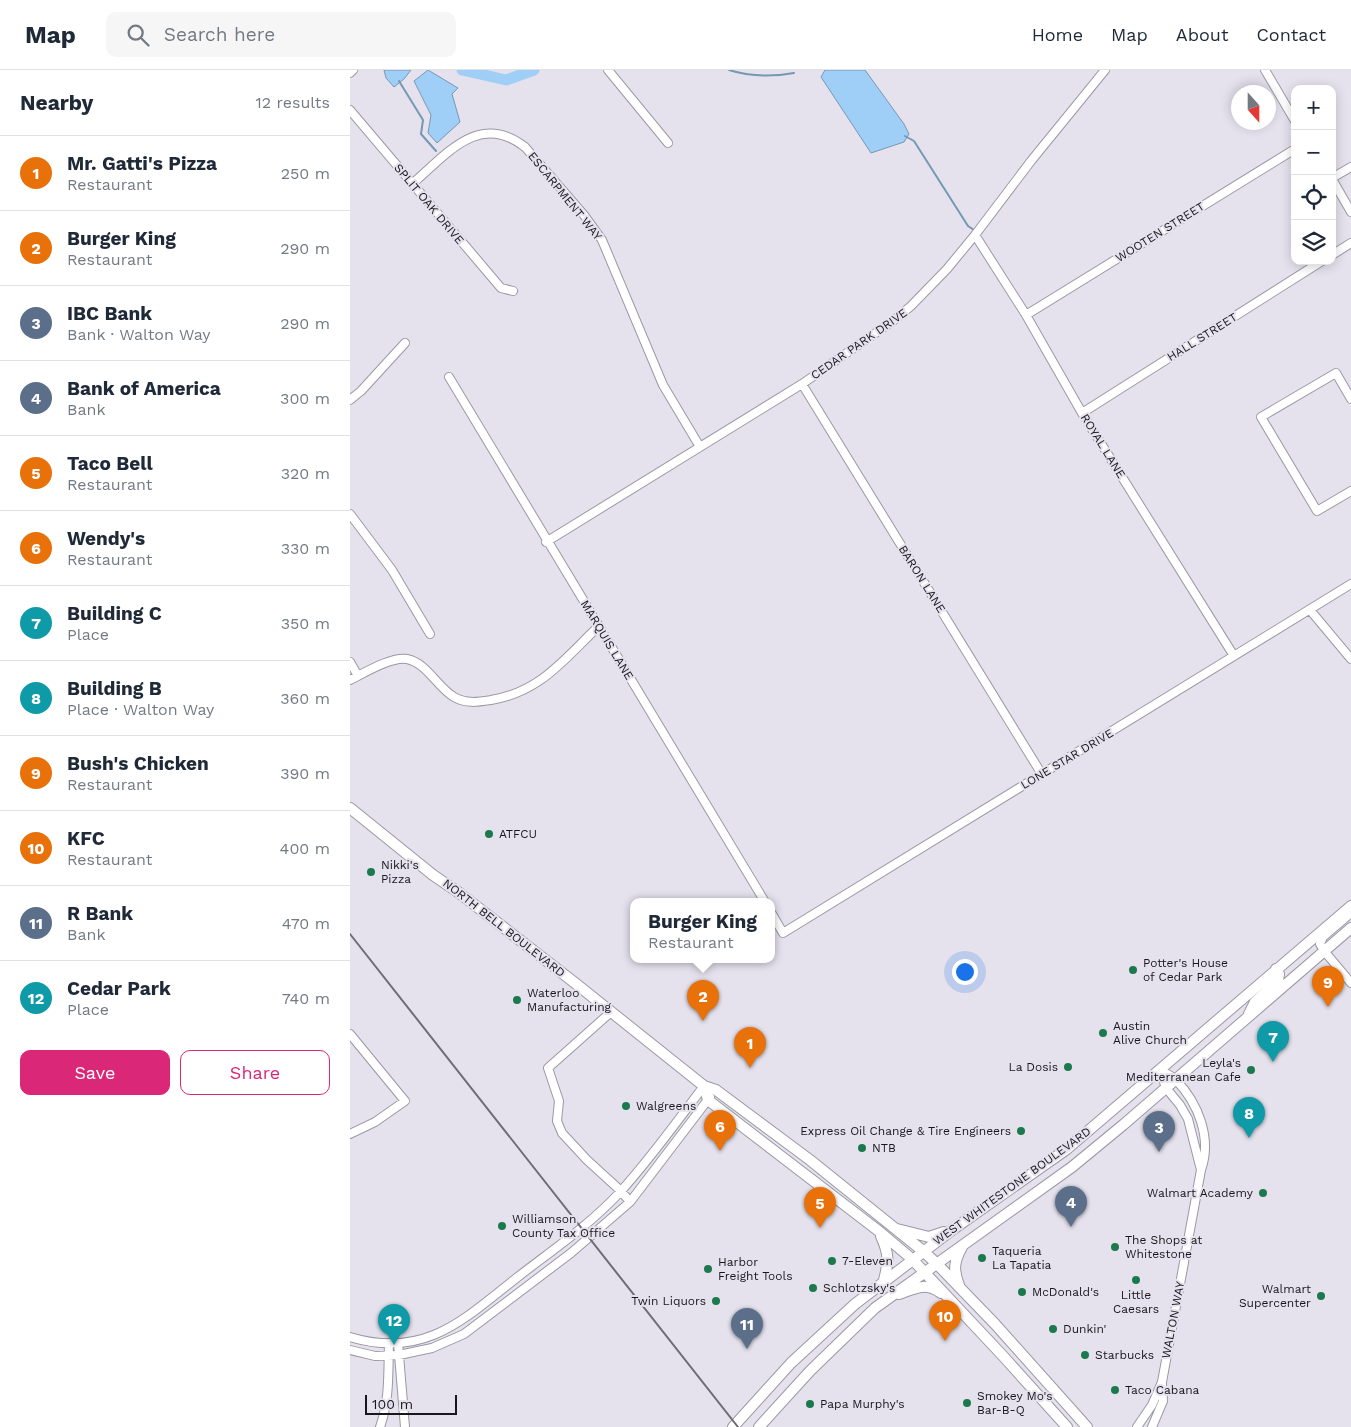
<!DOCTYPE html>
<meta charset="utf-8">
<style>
body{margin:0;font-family:"Work Sans",sans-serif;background:#f6f6f7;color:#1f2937}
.controls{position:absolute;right:15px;top:15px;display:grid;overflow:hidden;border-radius:10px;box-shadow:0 2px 12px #0003}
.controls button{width:45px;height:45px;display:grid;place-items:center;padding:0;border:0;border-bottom:1px solid #e0e1e3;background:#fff;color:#1f2937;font:25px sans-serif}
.compass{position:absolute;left:881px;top:15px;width:45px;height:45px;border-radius:50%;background:#fff;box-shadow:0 2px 12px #0003;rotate:159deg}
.scale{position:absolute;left:15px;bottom:12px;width:92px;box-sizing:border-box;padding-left:5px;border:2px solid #18171b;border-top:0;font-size:14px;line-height:18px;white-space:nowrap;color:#18171b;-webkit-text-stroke:4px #e5e2ee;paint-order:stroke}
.you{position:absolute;left:614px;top:901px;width:18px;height:18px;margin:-12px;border:4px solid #fff;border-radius:50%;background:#1a73e8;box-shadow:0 0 0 8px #1a73e833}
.badge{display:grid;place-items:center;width:32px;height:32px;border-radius:50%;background:#db2777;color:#fff;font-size:16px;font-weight:700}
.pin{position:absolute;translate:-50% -41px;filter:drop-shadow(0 1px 2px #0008)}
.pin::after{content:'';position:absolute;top:26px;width:18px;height:15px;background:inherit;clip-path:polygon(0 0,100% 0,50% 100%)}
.popup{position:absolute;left:280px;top:828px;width:145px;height:65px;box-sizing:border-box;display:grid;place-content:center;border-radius:10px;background:#fff;filter:drop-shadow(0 1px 4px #0005);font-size:16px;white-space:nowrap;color:#747a83}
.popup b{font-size:19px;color:#1f2937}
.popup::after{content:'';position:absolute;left:50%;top:100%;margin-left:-10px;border:10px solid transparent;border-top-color:#fff}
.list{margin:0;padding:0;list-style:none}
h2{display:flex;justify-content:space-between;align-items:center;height:65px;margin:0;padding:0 20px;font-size:21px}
h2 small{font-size:16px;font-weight:400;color:#747a83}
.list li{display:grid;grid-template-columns:32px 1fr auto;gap:15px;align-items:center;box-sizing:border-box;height:75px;padding:0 20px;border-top:1px solid #e0e1e3}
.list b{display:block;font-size:19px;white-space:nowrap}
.list p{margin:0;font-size:16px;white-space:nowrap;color:#747a83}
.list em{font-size:16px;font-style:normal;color:#747a83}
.actions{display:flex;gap:10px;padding:15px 20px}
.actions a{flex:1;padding:11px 0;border:1px solid #db2777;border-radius:10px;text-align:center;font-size:18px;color:#db2777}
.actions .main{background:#db2777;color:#fff}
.icon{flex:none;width:28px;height:28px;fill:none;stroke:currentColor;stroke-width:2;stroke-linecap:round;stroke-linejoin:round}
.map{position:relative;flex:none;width:1001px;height:1357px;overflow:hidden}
header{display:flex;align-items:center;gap:30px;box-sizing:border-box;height:70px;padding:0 25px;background:#fff;border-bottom:1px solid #e0e1e3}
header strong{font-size:24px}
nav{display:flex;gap:28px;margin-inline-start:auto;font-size:18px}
.search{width:350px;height:45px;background:#f6f6f7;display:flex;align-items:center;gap:12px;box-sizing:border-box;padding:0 18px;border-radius:10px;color:#747a83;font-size:19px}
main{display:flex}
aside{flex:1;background:#fff}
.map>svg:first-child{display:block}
</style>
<header>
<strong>Map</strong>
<div class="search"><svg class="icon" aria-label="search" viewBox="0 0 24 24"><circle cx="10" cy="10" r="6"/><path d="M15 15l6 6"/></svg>Search here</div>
<nav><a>Home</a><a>Map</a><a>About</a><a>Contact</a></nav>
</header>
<main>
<aside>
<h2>Nearby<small>12 results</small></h2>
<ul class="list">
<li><span class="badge" style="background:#e8710a">1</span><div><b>Mr. Gatti's Pizza</b><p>Restaurant</p></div><em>250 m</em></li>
<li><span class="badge" style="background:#e8710a">2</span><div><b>Burger King</b><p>Restaurant</p></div><em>290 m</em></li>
<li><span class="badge" style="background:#5c6f8a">3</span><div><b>IBC Bank</b><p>Bank · Walton Way</p></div><em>290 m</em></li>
<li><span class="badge" style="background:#5c6f8a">4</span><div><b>Bank of America</b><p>Bank</p></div><em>300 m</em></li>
<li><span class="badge" style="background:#e8710a">5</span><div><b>Taco Bell</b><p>Restaurant</p></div><em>320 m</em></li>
<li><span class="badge" style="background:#e8710a">6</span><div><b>Wendy's</b><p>Restaurant</p></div><em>330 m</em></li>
<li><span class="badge" style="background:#0f9aa8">7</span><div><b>Building C</b><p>Place</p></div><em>350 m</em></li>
<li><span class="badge" style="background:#0f9aa8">8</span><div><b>Building B</b><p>Place · Walton Way</p></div><em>360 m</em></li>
<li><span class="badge" style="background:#e8710a">9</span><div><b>Bush's Chicken</b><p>Restaurant</p></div><em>390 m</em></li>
<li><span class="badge" style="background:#e8710a">10</span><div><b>KFC</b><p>Restaurant</p></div><em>400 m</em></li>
<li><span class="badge" style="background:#5c6f8a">11</span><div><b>R Bank</b><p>Bank</p></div><em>470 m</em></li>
<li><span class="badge" style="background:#0f9aa8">12</span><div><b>Cedar Park</b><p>Place</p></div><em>740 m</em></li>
</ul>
<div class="actions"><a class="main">Save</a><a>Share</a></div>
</aside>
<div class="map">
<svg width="1001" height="1357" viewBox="0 0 1001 1357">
<rect width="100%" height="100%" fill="#e5e2ee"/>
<path fill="#9fcff6" stroke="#7698b4" d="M34 0H61L54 9 44 17 36 8Z
M78 0 108 18 102 24 110 52 87 73 78 63 81 45 64 11Z
M475 0H515L554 54 559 64 554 72 521 83 471 7Z"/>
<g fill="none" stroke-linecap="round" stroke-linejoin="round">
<path stroke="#7698b4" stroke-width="2" d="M379 0C401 7 421 7 444 3
M49 11 73 50 71 64 86 81
M555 66 564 71 618 156 624 160"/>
<path stroke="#9fcff6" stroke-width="11" d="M112 0 156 10 184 0"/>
<defs>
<path id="minor" d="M258 0 318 73
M915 0 945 51
M0 3 3 0
M0 40 151 218 163 221
M982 108 1001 97
M982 109 1001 142
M62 114C96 85 129 41 175 77L234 145 252 170 313 315 350 377
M625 165 676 245 732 343 884 586
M982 185 1001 173
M676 245 945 79
M99 307C203 483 310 657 415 832
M452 314 691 703
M1001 329 986 303 911 347 967 441 1001 421
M0 330 11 321 55 273
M732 343 972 191
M0 444 42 500 80 564
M196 472 452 314 543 251 561 236 597 199 625 165 681 91 755 0
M960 540 1001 589
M0 592 8 606
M0 610C14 603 42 586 57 589 77 593 87 617 104 627 116 634 128 632 141 630 191 622 215 588 249 556
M1001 843 973 867 970 874 975 882 1001 913
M422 844 433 863 1001 514
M261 942 198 998 209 1031 207 1051 212 1063 237 1090 271 1121 280 1132
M0 964 55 1031 25 1052 0 1064
M810 1000 816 1018 830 1035 838 1049 851 1100
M0 1267C76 1290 115 1248 169 1206 204 1179 242 1153 271 1121 301 1088 327 1051 354 1016
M48 1273 55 1357
M0 1280 25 1286 49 1285 82 1278 114 1264 221 1183 280 1132 360 1027
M30 1357C40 1329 38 1302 39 1273
M787 1357 802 1335 812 1312 851 1100C862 1069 849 1034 826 1010 822 1006 815 1003 810 1000
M802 1357 813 1331 812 1314"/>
<path id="major" d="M0 738 83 805 108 822 225 913 354 1016 366 1020 460 1090 573 1181 586 1193 645 1254 737 1357
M899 944 905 932 928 911 929 904 926 899
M354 1016 358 1030 530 1162 562 1189 653 1286 717 1357
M547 1159 579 1167 594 1162
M531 1166C539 1184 539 1191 534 1210
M609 1215C603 1200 604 1191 612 1177
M549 1224C566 1218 575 1212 591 1223
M383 1357 441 1293 505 1234 602 1160 717 1079 1001 836
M409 1357 460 1301 525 1238 722 1097 773 1055 1001 858"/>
</defs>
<use href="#minor" stroke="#9b98a3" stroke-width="10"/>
<use href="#major" stroke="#9b98a3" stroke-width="12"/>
<use href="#minor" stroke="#fff" stroke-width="8"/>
<use href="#major" stroke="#fff" stroke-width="10"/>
<path stroke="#6f6d74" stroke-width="2" d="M0 864 388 1357"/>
</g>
<g fill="#1c784d" stroke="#e5e2ee" stroke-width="2">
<circle cx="139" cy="764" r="5"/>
<circle cx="21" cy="802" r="5"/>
<circle cx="783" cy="900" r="5"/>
<circle cx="167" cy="930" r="5"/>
<circle cx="753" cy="963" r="5"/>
<circle cx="718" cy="997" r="5"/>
<circle cx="901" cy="1000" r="5"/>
<circle cx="276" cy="1036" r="5"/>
<circle cx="671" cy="1061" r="5"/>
<circle cx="512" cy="1078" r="5"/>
<circle cx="913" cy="1123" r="5"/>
<circle cx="152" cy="1156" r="5"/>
<circle cx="765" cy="1177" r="5"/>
<circle cx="632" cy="1188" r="5"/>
<circle cx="482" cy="1191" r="5"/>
<circle cx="358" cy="1199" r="5"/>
<circle cx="786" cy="1210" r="5"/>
<circle cx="463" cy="1218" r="5"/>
<circle cx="672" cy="1222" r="5"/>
<circle cx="971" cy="1226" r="5"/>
<circle cx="366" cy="1231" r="5"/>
<circle cx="703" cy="1259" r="5"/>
<circle cx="735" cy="1285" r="5"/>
<circle cx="765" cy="1320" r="5"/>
<circle cx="617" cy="1333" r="5"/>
<circle cx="460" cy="1334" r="5"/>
</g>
<g text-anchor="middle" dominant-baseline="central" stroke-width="4" stroke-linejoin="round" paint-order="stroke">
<g font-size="12" fill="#18171b" stroke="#e5e2ee">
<text transform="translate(215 126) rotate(51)">ESCARPMENT WAY</text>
<text transform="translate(79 134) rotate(50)">SPLIT OAK DRIVE</text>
<text transform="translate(810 162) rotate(-32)">WOOTEN STREET</text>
<text transform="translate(852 267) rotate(-32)">HALL STREET</text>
<text transform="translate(509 274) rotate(-35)">CEDAR PARK DRIVE</text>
<text transform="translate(753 376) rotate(58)">ROYAL LANE</text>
<text transform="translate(572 509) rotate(58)">BARON LANE</text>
<text transform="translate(257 570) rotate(59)">MARQUIS LANE</text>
<text transform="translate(717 689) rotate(-31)">LONE STAR DRIVE</text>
<text transform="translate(154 858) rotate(38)">NORTH BELL BOULEVARD</text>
<text transform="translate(662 1116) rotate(-36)">WEST WHITESTONE BOULEVARD</text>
<text transform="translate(823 1250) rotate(-79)">WALTON WAY</text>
</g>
<g font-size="12" fill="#18171b" stroke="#e5e2ee" text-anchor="start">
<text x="149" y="764">ATFCU</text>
<text x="31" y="795">Nikki's<tspan x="31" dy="14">Pizza</tspan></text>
<text x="793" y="893">Potter's House<tspan x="793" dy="14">of Cedar Park</tspan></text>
<text x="177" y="923">Waterloo<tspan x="177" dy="14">Manufacturing</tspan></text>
<text x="763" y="956">Austin<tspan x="763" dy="14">Alive Church</tspan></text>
<text x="891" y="993" text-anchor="end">Leyla's<tspan x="891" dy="14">Mediterranean Cafe</tspan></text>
<text x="708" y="997" text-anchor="end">La Dosis</text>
<text x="286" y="1036">Walgreens</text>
<text x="661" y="1061" text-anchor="end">Express Oil Change &amp; Tire Engineers</text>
<text x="522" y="1078">NTB</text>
<text x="903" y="1123" text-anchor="end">Walmart Academy</text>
<text x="162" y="1149">Williamson<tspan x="162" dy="14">County Tax Office</tspan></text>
<text x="775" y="1170">The Shops at<tspan x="775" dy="14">Whitestone</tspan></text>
<text x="642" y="1181">Taqueria<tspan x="642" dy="14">La Tapatia</tspan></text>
<text x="492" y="1191">7-Eleven</text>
<text x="368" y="1192">Harbor<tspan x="368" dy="14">Freight Tools</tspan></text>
<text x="473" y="1218">Schlotzsky's</text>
<text x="961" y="1219" text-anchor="end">Walmart<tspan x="961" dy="14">Supercenter</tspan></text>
<text x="682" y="1222">McDonald's</text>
<text x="786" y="1225" text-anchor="middle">Little<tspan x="786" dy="14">Caesars</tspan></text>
<text x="356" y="1231" text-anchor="end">Twin Liquors</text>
<text x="713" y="1259">Dunkin'</text>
<text x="745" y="1285">Starbucks</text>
<text x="775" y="1320">Taco Cabana</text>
<text x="627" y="1326">Smokey Mo's<tspan x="627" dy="14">Bar-B-Q</tspan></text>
<text x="470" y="1334">Papa Murphy's</text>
</g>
</g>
</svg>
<div class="controls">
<button>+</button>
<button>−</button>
<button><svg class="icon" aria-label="locate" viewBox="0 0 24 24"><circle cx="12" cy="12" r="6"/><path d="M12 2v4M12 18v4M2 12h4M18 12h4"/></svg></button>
<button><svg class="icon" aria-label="layers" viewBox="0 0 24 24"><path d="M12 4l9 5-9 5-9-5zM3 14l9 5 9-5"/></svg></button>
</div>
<svg class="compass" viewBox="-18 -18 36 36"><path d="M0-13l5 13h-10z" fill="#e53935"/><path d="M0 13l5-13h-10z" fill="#747a83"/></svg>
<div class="scale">100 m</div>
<div class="you"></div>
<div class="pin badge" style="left:400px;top:998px;background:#e8710a">1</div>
<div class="pin badge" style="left:353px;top:951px;background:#e8710a">2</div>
<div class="popup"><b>Burger King</b>Restaurant</div>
<div class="pin badge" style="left:809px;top:1082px;background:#5c6f8a">3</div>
<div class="pin badge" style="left:721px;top:1157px;background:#5c6f8a">4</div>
<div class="pin badge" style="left:470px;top:1158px;background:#e8710a">5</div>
<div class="pin badge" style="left:370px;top:1081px;background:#e8710a">6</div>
<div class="pin badge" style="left:923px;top:992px;background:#0f9aa8">7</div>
<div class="pin badge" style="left:899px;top:1068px;background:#0f9aa8">8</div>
<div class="pin badge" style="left:978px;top:937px;background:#e8710a">9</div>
<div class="pin badge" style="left:595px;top:1271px;background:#e8710a">10</div>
<div class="pin badge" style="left:397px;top:1279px;background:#5c6f8a">11</div>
<div class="pin badge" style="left:44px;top:1275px;background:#0f9aa8">12</div>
</div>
</main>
